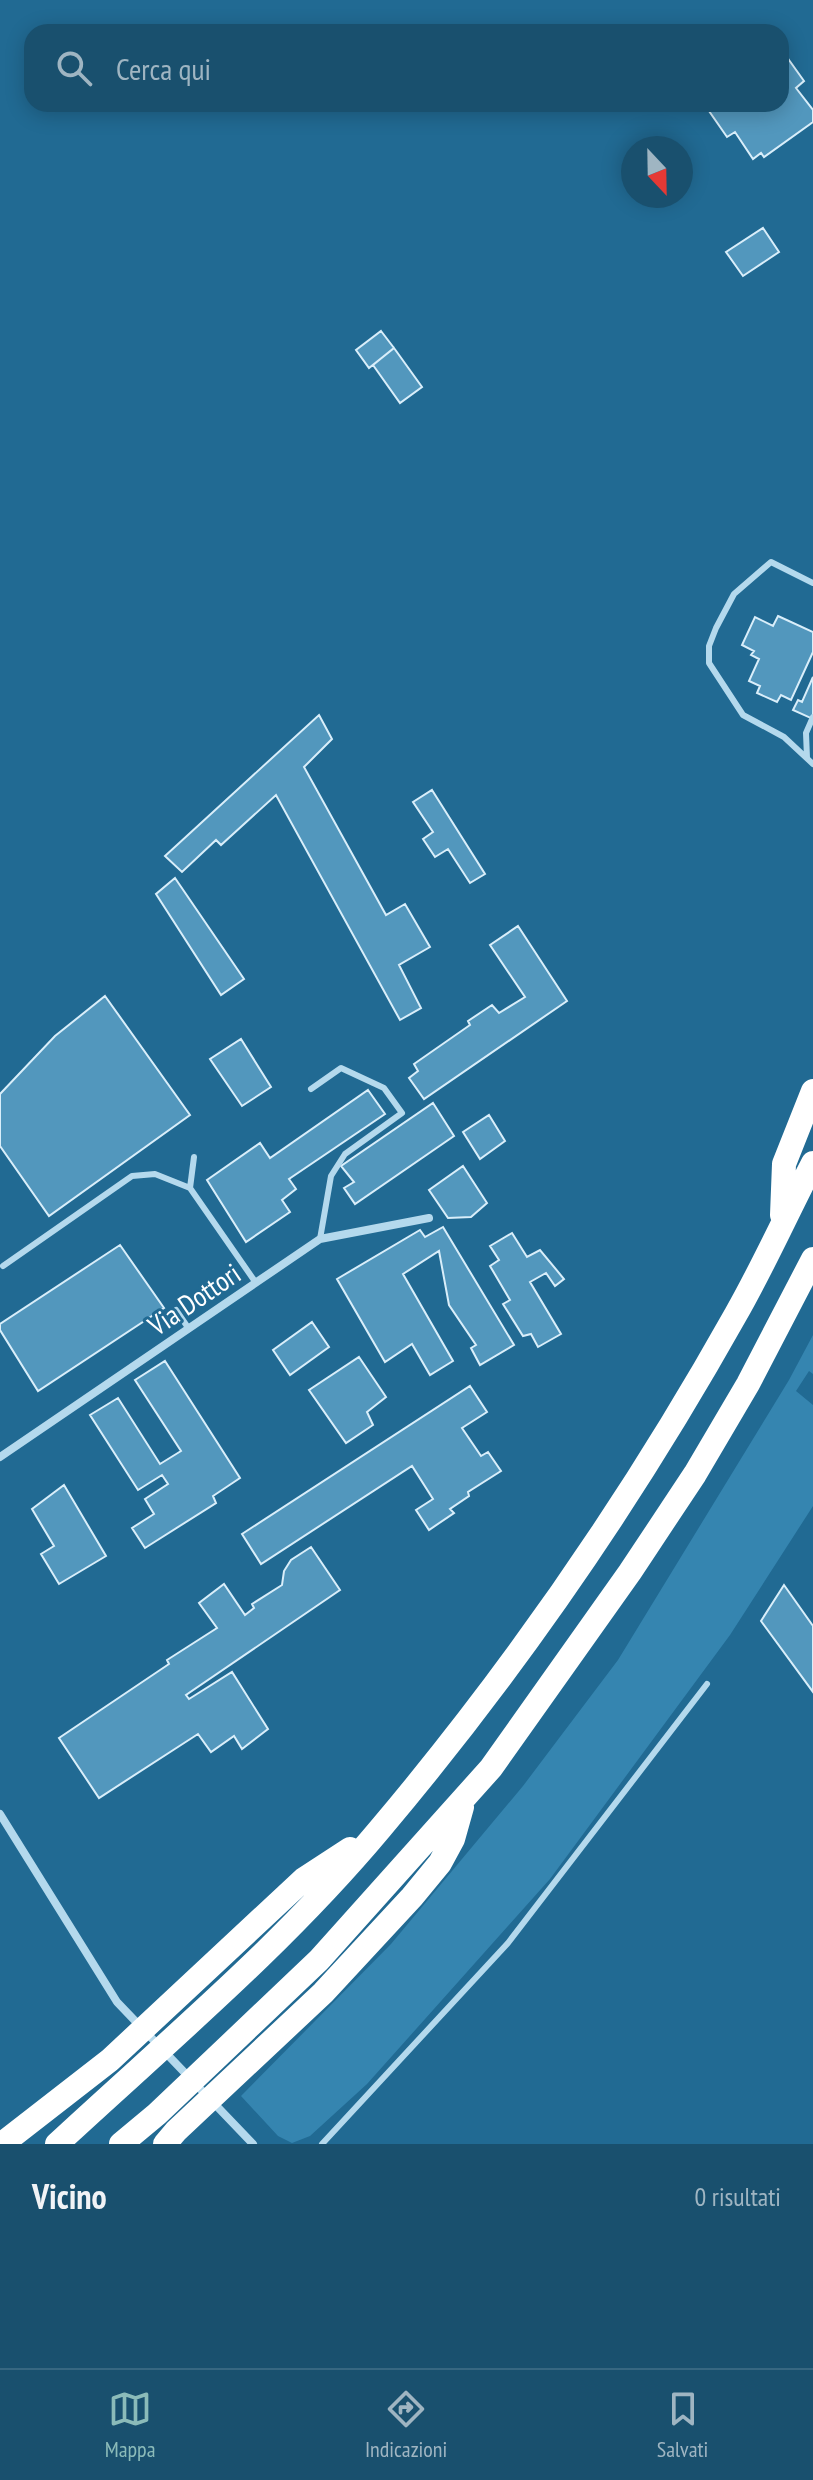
<!DOCTYPE html>
<html lang="it">
<style>
body{margin:0;font-family:"PT Sans Narrow",sans-serif;background:#265a76;color:#f1f3f6}
.compass{position:absolute;left:621px;top:136px;width:72px;height:72px;border-radius:50%;background:#19506e;box-shadow:0 4px 20px #0003;rotate:158deg}
.list{margin:0;padding:0;list-style:none}
h2{display:flex;justify-content:space-between;align-items:center;height:104px;margin:0;padding:0 32px;font-size:34px}
h2 small{font-size:26px;font-weight:400;color:#9fb5c2}
.icon{flex:none;width:44px;height:44px;fill:none;stroke:currentColor;stroke-width:2;stroke-linecap:round;stroke-linejoin:round}
.map{position:relative;flex:none;width:813px;height:2144px;overflow:hidden}
.search{position:absolute;background:#19506e;box-shadow:0 4px 20px #0003;left:24px;right:24px;top:24px;height:88px;display:flex;align-items:center;gap:20px;box-sizing:border-box;padding:0 28px;border-radius:24px;color:#9fb5c2;font-size:30px}
.sheet{height:224px;background:#19506e}
nav{display:flex;justify-content:space-around;align-items:center;box-sizing:border-box;height:112px;border-top:2px solid #376781;background:#19506e;font-size:22px;color:#9fb5c2}
nav a{display:grid;justify-items:center;gap:4px}
nav .on{color:#8bbbb9}
.map>svg:first-child{display:block}
</style>
<div class="map">
<svg width="813" height="2144" viewBox="0 0 813 2144">
<rect width="100%" height="100%" fill="#216a93"/>
<path fill="#3585b0" d="M813 1335V1374L809 1371 796 1391 813 1405V1506L730 1635 550 1879 367 2084 310 2136 292 2143 278 2136 241 2096 391 1944 523 1786 618 1660 789 1380Z"/>
<path fill="#5297bd" stroke="#d9eefa" stroke-width="2" d="M789 60 804 81 796 88 813 110V122L764 157 761 153 753 159 735 132 727 137 709 111 719 104H781V66Z
M763 228 779 252 743 276 726 252Z
M381 331 394 348 369 368 356 350Z
M394 348 422 387 400 403 373 365Z
M778 616 813 632V652L791 700 781 695 777 702 757 693 760 686 749 681 759 659 751 655 754 651 742 645 755 617 773 626Z
M813 677V719L793 710 798 700 802 702Z
M319 715 332 739 304 767 386 915 405 904 430 947 399 965 421 1008 400 1020 276 795 221 845 216 840 182 872 165 856Z
M432 790 485 874 470 883 448 849 435 857 423 839 433 832 413 802Z
M175 878 244 979 221 995 156 894Z
M518 926 567 1001 424 1099 409 1078 418 1071 414 1064 470 1025 468 1021 492 1005 499 1013 525 997 490 945Z
M105 996 190 1115 49 1216 0 1146V1094L55 1036Z
M241 1039 271 1087 242 1106 210 1059Z
M368 1090 385 1114 289 1179 296 1189 282 1200 290 1212 246 1242 207 1180 260 1143 270 1158Z
M433 1103 454 1136 355 1204 344 1188 354 1182 341 1166Z
M489 1115 505 1141 480 1159 463 1132Z
M463 1166 487 1203 471 1217 448 1218 429 1190Z
M443 1227 514 1345 480 1365 471 1348 476 1345 449 1305 439 1251 403 1274 453 1361 430 1375 412 1344 385 1362 337 1279 420 1230 425 1237Z
M512 1233 527 1257 540 1250 564 1279 555 1286 546 1273 530 1282 561 1334 538 1347 531 1334 523 1336 503 1304 510 1300 490 1266 499 1260 490 1246Z
M120 1245 164 1308 38 1391 0 1330V1324Z
M312 1322 329 1347 290 1375 273 1350Z
M359 1357 386 1397 367 1412 373 1425 346 1443 309 1390Z
M165 1361 240 1478 213 1496 216 1503 145 1548 132 1528 154 1514 145 1499 168 1484 162 1475 138 1490 90 1415 118 1398 160 1464 181 1451 135 1380Z
M470 1386 487 1412 462 1428 481 1456 488 1452 501 1471 468 1492 469 1496 450 1509 454 1513 429 1530 416 1510 433 1499 412 1466 261 1564 242 1534Z
M64 1485 106 1556 59 1584 41 1554 54 1546 32 1509Z
M311 1547 340 1590 186 1695 189 1699 232 1672 268 1729 242 1749 234 1736 211 1752 198 1734 99 1798 59 1738 169 1664 167 1660 217 1628 199 1603 224 1584 245 1615 254 1608 252 1604 282 1585 284 1571 291 1560Z
M784 1585 813 1626V1692L761 1621Z"/>
<g fill="none" stroke-linecap="round" stroke-linejoin="round">
<path stroke="#b4d9ed" stroke-width="6" d="M813 583 771 562 734 594 716 628 709 646V663L743 715 784 737 813 764
M807 758 806 733 813 717
M311 1089 341 1068 384 1088 402 1113 345 1154 331 1176 320 1239
M194 1157 190 1188 256 1283
M3 1266 132 1176 155 1174 190 1188
M176 1310 189 1329
M322 2144 508 1943 707 1684"/>
<path stroke="#b4d9ed" stroke-width="8" d="M0 1457 320 1239 429 1218
M0 1814 117 2002 253 2144"/>
<path stroke="#fff" stroke-width="24" d="M782 1215 784 1164 813 1091
M2 2144 110 2060 304 1879 350 1849
M57 2144C167 2042 283 1945 380 1829 515 1669 634 1496 736 1314 764 1265 787 1213 813 1163
M121 2144 157 2114 319 1960 491 1768 630 1572 695 1474 748 1384 813 1259
M165 2144 176 2131 323 1993 412 1897 440 1863 453 1839 462 1807"/>
</g>
<g text-anchor="middle" dominant-baseline="central" stroke-width="6" stroke-linejoin="round" paint-order="stroke">
<g font-size="28" fill="#fff" stroke="#216a93">
<text transform="translate(194 1299) rotate(-34)">Via Dottori</text>
</g>
</g>
</svg>
<svg class="compass" viewBox="-18 -18 36 36"><path d="M0-13l5 13h-10z" fill="#e53935"/><path d="M0 13l5-13h-10z" fill="#9fb5c2"/></svg>
<div class="search"><svg class="icon" aria-label="search" viewBox="0 0 24 24"><circle cx="10" cy="10" r="6"/><path d="M15 15l6 6"/></svg>Cerca qui</div>
</div>
<section class="sheet">
<h2>Vicino<small>0 risultati</small></h2>
<ul class="list">
</ul>
</section>
<nav>
<a class="on"><svg class="icon" aria-label="map" viewBox="0 0 24 24"><path d="M3 6l6-2 6 2 6-2v14l-6 2-6-2-6 2zM9 4v14M15 6v14"/></svg>Mappa</a>
<a><svg class="icon" aria-label="directions" viewBox="0 0 24 24"><path d="M12 3l9 9-9 9-9-9zM9 14v-3h6M13 9l2 2-2 2"/></svg>Indicazioni</a>
<a><svg class="icon" aria-label="saved" viewBox="0 0 24 24"><path d="M7 4h10v16l-5-4-5 4z"/></svg>Salvati</a>
</nav>
